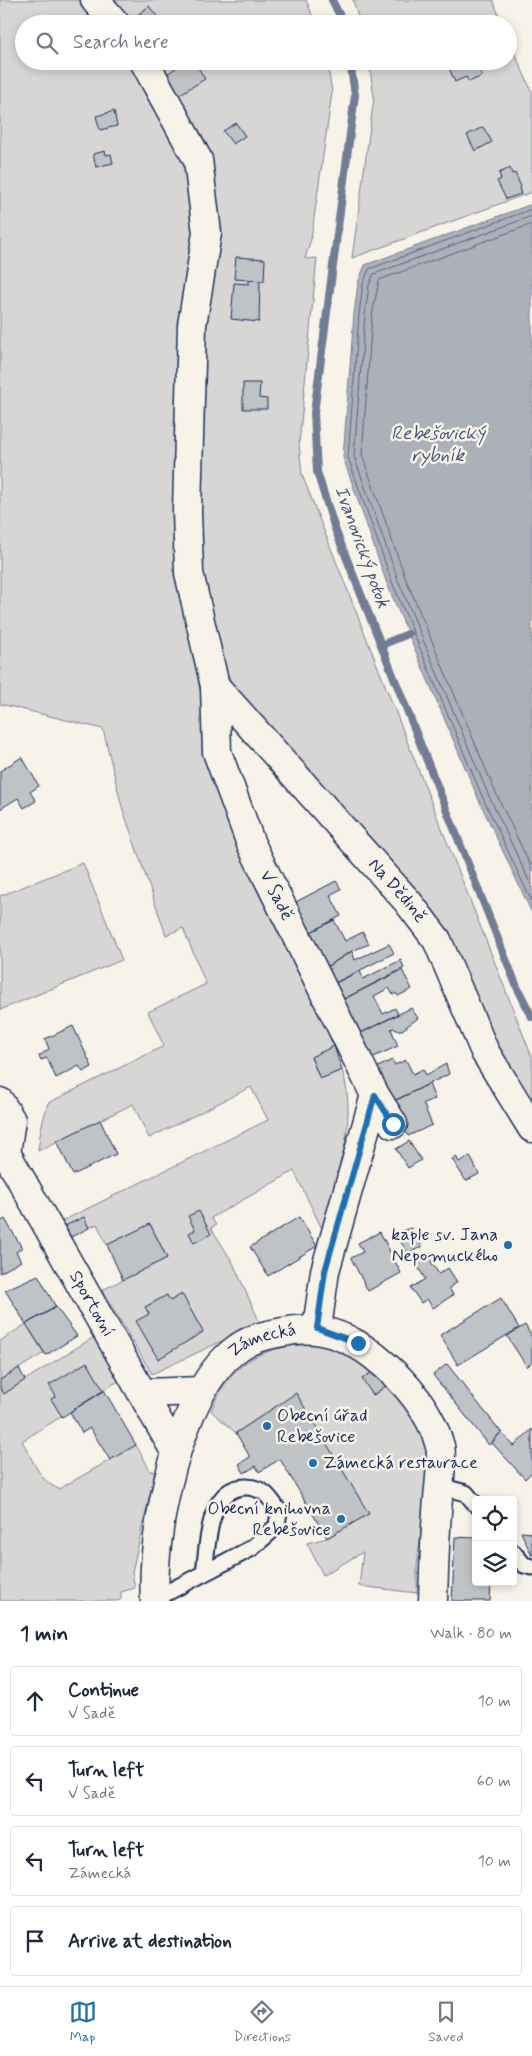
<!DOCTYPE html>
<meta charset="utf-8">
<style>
body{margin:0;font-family:Mynerve,sans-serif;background:#f6f6f7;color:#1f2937}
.controls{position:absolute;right:15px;bottom:15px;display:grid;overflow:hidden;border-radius:5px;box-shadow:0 2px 8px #0003}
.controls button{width:45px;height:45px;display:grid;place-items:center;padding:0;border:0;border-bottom:1px solid #e0e1e3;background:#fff;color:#1f2937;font:25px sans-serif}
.stop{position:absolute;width:15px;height:15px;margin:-11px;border:4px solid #1f6fb2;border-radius:50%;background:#fff}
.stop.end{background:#1f6fb2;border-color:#fff;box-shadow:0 1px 5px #0008}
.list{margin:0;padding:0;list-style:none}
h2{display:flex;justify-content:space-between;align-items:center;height:65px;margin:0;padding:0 20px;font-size:21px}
h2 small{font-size:16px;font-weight:400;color:#747a83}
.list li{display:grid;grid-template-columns:32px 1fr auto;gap:15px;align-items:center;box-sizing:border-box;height:70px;margin:0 10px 10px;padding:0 10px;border:1px solid #e0e1e3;border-radius:5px}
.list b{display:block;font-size:19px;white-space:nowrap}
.list p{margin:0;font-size:16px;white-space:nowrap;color:#747a83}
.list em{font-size:16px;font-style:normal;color:#747a83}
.icon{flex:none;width:28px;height:28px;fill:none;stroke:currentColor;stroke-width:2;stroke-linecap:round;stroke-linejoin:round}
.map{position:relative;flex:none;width:532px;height:1601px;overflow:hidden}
.search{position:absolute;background:#fff;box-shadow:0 2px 8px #0003;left:15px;right:15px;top:15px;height:55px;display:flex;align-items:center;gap:12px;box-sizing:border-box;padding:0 18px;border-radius:28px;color:#747a83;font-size:19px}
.sheet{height:385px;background:#fff}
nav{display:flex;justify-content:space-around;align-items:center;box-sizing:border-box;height:70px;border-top:1px solid #e0e1e3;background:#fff;font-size:14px;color:#747a83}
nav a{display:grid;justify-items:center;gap:2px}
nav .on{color:#1f6fb2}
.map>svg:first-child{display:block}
</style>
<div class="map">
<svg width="532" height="1601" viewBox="0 0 532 1601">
<rect width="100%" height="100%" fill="#f7f3e8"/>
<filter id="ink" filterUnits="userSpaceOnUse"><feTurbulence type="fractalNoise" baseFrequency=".02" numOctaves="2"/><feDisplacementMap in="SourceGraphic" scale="10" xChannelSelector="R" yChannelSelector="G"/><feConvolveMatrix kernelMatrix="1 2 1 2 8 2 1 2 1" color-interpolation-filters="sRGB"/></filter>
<g filter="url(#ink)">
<path fill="#d7d6d4" stroke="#798299" d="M0 0H85L105 24H24V61H131L186 154 193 225 186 279 180 561 198 680 222 794 286 946 334 1046 311 1058 320 1079 342 1070C359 1120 336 1185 325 1235L294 1171 211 1218 216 1225 211 1228 232 1261 260 1323 152 1374 102 1290 167 1258 150 1224 107 1245 97 1224 89 1228 84 1217 65 1226 62 1221 268 1120 251 1087 149 1138 133 1104 38 1151 41 1128 48 1103 164 1046 148 1012 206 984 183 928 166 935 122 807 103 729 0 704Z
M109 0H306L316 24H130Z
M353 0H493L502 24H360Z
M508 38 532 92V192L352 258 374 98 369 61H508Z
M159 61H327L332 93 311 239 305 259 317 258 299 444 302 475 532 1057V1109L525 1099 438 929 278 734 236 698 210 620 200 559 191 457 212 248 215 175 206 142 198 128 192 133Z
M83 863 122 960 0 1010V896Z
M26 1324 44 1353 0 1380V1341Z
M94 1337 120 1380 22 1441C33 1459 39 1482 59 1489L136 1445 151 1472 154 1471V1477L132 1572 135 1588 121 1592V1599L118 1601H0V1388L4 1393Z
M322 1343 379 1367 363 1379 374 1395 390 1383C410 1410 426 1429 429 1464L417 1566V1593L359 1586 363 1552 323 1575 307 1543 327 1538 296 1394 236 1433 211 1411C233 1356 267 1346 322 1343Z"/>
<path fill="#acb0b9" stroke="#727c95" d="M532 204V913L478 798 387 584 343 457 354 314 358 283 365 265Z"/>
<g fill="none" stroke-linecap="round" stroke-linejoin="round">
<path stroke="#556382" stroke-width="1" d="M532 209 369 269 363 284 359 314 348 457 392 582 482 796 532 902
M532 216 374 274 369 285 365 315 354 456 398 580 488 794 532 887
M532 224 379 280 372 316 362 455 405 577 495 791 532 869"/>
<path stroke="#727c95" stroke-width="8" d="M332 0 344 24
M350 61 355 95 314 413 317 472 335 529 517 987 532 1017
M381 645 408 634"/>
</g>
<path fill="#c0c3c5" stroke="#1b2f5e" d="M149 6 159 19 152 24H141L136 16Z
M186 61H194L205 79 177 96 164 76Z
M462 61H476L482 76 469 82 466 77 455 82 449 68Z
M114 111 117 126 100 130 96 116Z
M236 123 245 136 233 144 223 131Z
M483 127 492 142 475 151 467 135Z
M105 151 106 155 111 154 113 163 96 167 93 154Z
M510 168 512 174 515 173 521 187 519 188 521 194 506 199 497 181 501 179 499 173Z
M236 257 265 259 264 281 234 279Z
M249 280 260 281 259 322 231 319 234 283 249 284Z
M243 383H260L259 398 267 399V409H243Z
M22 757 39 786 30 792 36 801 24 808 18 798 0 809V771Z
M336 881 341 889 330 895 341 916 305 935 290 905Z
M334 920 345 941 363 932 369 944 352 951 323 969 305 935Z
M389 944 394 953 331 985 323 969 352 951 355 960Z
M401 960 404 968 340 1001 331 985 360 971 363 979Z
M402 970 412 989 398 996 396 993 393 995 389 988 374 996 383 1014 395 1008 398 1014 357 1035 340 1001Z
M411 1008 418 1018 402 1030H396L394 1028 391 1029 398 1046 369 1059 357 1035Z
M73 1026 92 1067 83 1072 79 1066 56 1078 47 1058 41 1060 39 1056 49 1049 45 1039Z
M334 1046 342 1070 320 1079 311 1057Z
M392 1060 395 1065 406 1060 413 1074 423 1069 426 1075 446 1064 449 1074 392 1102 374 1069Z
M429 1084 435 1099 423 1103 432 1125 408 1136 392 1102Z
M100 1120 116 1154 73 1175 57 1141Z
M409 1141 421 1160 408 1168 396 1149Z
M456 1156 459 1162 470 1156 479 1174 466 1181 452 1159Z
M199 1211 211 1234 194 1243 189 1233 195 1230 188 1216Z
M84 1217 89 1228 71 1237 65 1226Z
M299 1217 317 1246 268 1276 250 1247Z
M5 1219 22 1248 16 1252 21 1261 0 1273V1222Z
M150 1224 167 1258 123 1280 107 1245Z
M411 1228 422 1247 408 1253 395 1233Z
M380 1232 401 1273 368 1291 351 1258 363 1252 358 1243Z
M432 1252 436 1259 431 1262 439 1274 448 1268 457 1282 449 1288 453 1295 433 1308 427 1299 421 1303 411 1288 425 1279 415 1262Z
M38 1275 56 1307 26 1324 5 1290Z
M182 1294 203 1332 158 1359 136 1321 149 1314 145 1307 167 1295 170 1301Z
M501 1298 519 1328 458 1365 440 1335Z
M56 1307 77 1336 46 1355 26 1324Z
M525 1325 532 1337V1362L527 1367 507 1336Z
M87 1362 104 1391 62 1417 51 1399 56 1396 49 1385Z
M447 1364 501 1432 489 1445 433 1375Z
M379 1367 390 1383 373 1395 362 1379Z
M19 1368 25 1380 4 1394 0 1388V1380Z
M104 1390 136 1445 110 1460 90 1428 82 1433 70 1412Z
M296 1393 369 1514 327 1538 280 1459 259 1472 256 1466 244 1473 239 1464 250 1457 236 1433Z
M532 1429V1472L525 1479 492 1443 501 1432 514 1446Z
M521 1532 532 1533V1556Z
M455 1537 476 1538V1582H491L490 1601H452Z"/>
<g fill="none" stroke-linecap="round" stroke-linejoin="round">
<defs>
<path id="lane" d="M439 1486 466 1493 476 1505
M513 1552 524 1565 532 1567
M155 1599 252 1548 277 1526 279 1511C270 1498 264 1488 247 1487 207 1486 208 1545 204 1573"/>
<g id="street">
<path d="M95 0 116 24"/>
<path id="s1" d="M144 61 198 160 207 233 192 325 187 511 189 573 215 686 217 752 251 844 375 1095 393 1124"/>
<path id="s2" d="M215 686 408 902 437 940 485 1052 532 1128"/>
<path id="s3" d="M0 1102 11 1120 6 1153 176 1453"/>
<path d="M317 1328 325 1271 375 1095"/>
<path d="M144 1393 201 1391"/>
<path id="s4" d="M155 1601C150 1535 179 1393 234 1351 248 1339 265 1335 283 1332 317 1324 347 1335 374 1356 403 1379 430 1409 440 1446 443 1459 439 1485 438 1499 435 1533 434 1567 433 1601"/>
</g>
</defs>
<use href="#lane" stroke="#1b2f5e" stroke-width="19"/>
<use href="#street" stroke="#1b2f5e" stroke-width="31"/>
<use href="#lane" stroke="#f7f3e8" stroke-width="15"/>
<use href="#street" stroke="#f7f3e8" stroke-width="28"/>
</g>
</g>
<g fill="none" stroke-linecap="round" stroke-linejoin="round" filter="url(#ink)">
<path stroke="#1f6fb2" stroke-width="6" d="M358 1343 317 1328 325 1271 375 1095 393 1124"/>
</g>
<g fill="#1f6fb2" stroke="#f7f3e8" stroke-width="2">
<circle cx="508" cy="1245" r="5"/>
<circle cx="267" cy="1426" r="5"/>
<circle cx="313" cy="1463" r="5"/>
<circle cx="341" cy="1519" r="5"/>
</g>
<g text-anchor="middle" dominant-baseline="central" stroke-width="5" stroke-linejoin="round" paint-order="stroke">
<g font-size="18" fill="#1b2f5e" stroke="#f7f3e8">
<text stroke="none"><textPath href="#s2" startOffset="274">Na Dědině</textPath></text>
<text stroke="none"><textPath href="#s1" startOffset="865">V Sadě</textPath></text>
<text stroke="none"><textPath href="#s3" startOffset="228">Sportovní</textPath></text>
<text stroke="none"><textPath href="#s4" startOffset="300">Zámecká</textPath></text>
</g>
<g font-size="18" fill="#1b2f5e" stroke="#f7f3e8" text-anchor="end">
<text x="498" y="1235">kaple sv. Jana<tspan x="498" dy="21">Nepomuckého</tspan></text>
<text x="277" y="1416" text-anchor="start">Obecní úřad<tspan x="277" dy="21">Rebešovice</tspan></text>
<text x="323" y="1463" text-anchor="start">Zámecká restaurace</text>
<text x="331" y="1509">Obecní knihovna<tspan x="331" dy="21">Rebešovice</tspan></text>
</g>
<g font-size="19" font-style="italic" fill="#465679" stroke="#f7f3e8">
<text x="438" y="433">Rebešovický<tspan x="438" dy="22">rybník</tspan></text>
<text transform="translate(362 547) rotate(70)">Ivanovický potok</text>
</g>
</g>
</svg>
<div class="controls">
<button><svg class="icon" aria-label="locate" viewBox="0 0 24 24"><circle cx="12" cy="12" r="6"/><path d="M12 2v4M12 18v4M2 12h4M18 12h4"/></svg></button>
<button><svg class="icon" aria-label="layers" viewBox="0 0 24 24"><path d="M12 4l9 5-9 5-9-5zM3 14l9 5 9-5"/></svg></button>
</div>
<div class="stop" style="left:393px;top:1124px"></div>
<div class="stop end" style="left:358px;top:1343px"></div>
<div class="search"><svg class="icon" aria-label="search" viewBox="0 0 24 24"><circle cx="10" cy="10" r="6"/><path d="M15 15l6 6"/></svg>Search here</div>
</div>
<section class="sheet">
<h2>1 min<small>Walk · 80 m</small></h2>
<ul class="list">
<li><svg class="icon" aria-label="ahead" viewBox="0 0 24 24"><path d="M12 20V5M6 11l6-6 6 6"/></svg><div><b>Continue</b><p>V Sadě</p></div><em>10 m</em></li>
<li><svg class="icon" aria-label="left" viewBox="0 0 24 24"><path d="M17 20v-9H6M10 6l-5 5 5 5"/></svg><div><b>Turn left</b><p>V Sadě</p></div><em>60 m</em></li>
<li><svg class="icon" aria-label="left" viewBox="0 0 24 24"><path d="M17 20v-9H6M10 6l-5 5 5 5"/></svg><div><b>Turn left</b><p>Zámecká</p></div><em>10 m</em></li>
<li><svg class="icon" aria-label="arrive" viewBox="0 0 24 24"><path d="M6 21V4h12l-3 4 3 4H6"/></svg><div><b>Arrive at destination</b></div></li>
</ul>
</section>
<nav>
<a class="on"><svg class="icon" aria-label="map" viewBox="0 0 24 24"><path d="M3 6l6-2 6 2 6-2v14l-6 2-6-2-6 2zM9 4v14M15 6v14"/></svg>Map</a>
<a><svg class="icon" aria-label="directions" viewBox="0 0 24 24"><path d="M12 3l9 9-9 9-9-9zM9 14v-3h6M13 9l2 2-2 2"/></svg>Directions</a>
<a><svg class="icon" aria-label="saved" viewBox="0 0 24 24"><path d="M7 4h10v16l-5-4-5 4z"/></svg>Saved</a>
</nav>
